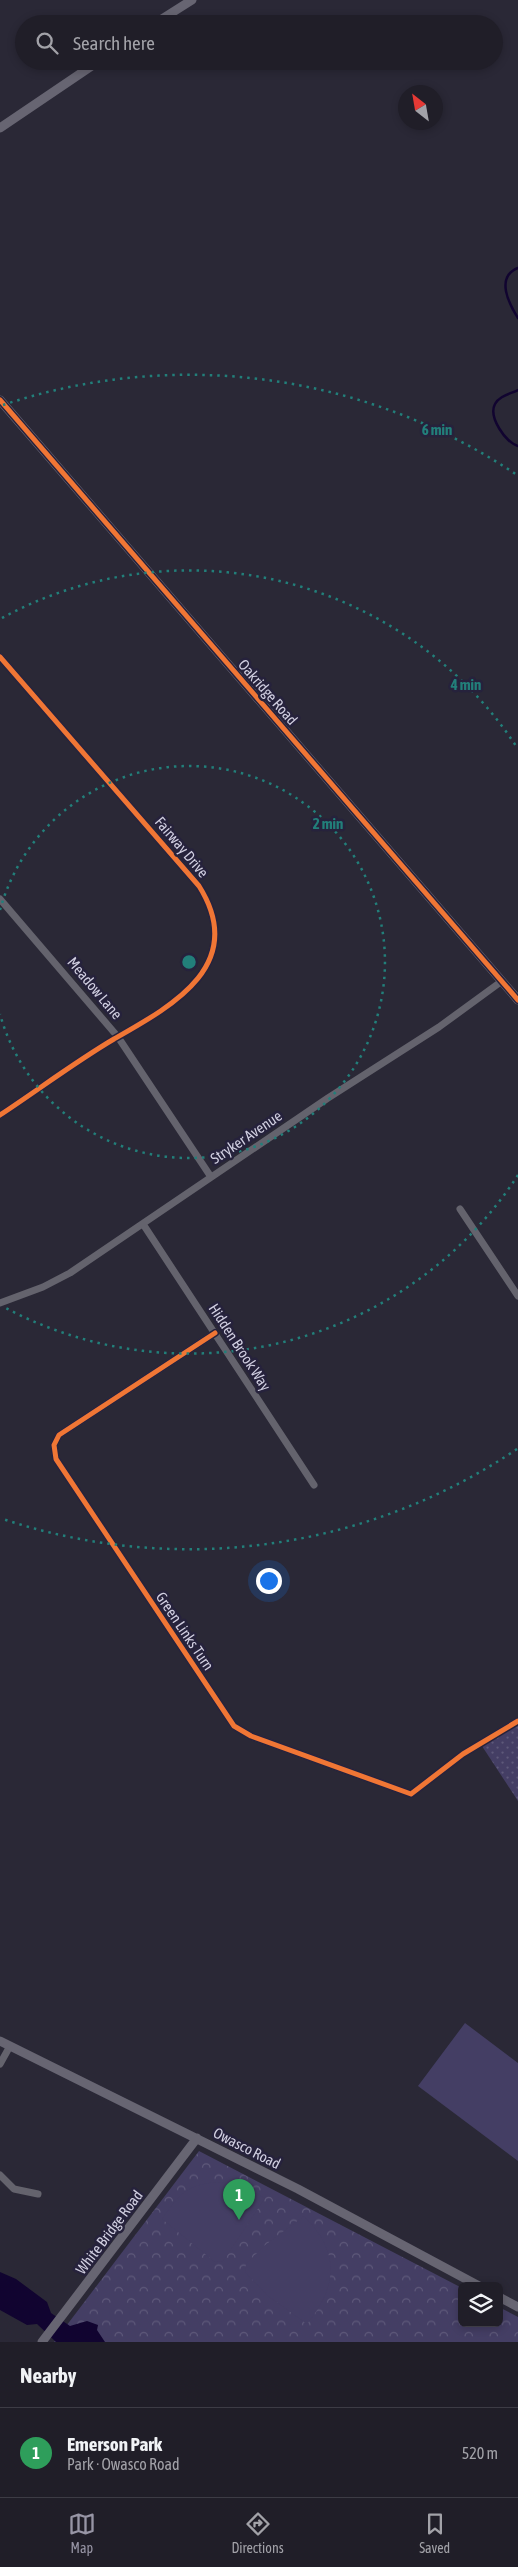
<!DOCTYPE html>
<meta charset="utf-8">
<style>
body{margin:0;font-family:"Asap Condensed",sans-serif;background:#282730;color:#f1f3f6}
.controls{position:absolute;right:15px;bottom:15px;display:grid;overflow:hidden;border-radius:8px;box-shadow:0 2px 8px #0003}
.controls button{width:45px;height:45px;display:grid;place-items:center;padding:0;border:0;border-bottom:1px solid #3d3c45;background:#201e28;color:#f1f3f6;font:25px sans-serif}
.compass{position:absolute;left:398px;top:85px;width:45px;height:45px;border-radius:50%;background:#201e28;box-shadow:0 2px 8px #0003;rotate:329deg}
.you{position:absolute;left:268px;top:1580px;width:18px;height:18px;margin:-12px;border:4px solid #fff;border-radius:50%;background:#1a73e8;box-shadow:0 0 0 8px #1a73e833}
.badge{display:grid;place-items:center;width:32px;height:32px;border-radius:50%;background:#9795a5;color:#fff;font-size:16px;font-weight:700}
.pin{position:absolute;translate:-50% -41px;filter:drop-shadow(0 1px 2px #0008)}
.pin::after{content:'';position:absolute;top:26px;width:18px;height:15px;background:inherit;clip-path:polygon(0 0,100% 0,50% 100%)}
.list{margin:0;padding:0;list-style:none}
h2{display:flex;justify-content:space-between;align-items:center;height:65px;margin:0;padding:0 20px;font-size:21px}
h2 small{font-size:16px;font-weight:400;color:#a2a2a8}
.list li{display:grid;grid-template-columns:32px 1fr auto;gap:15px;align-items:center;box-sizing:border-box;height:90px;padding:0 20px;border-top:1px solid #3d3c45}
.list b{display:block;font-size:19px;white-space:nowrap}
.list p{margin:0;font-size:16px;white-space:nowrap;color:#a2a2a8}
.list em{font-size:16px;font-style:normal;color:#a2a2a8}
.icon{flex:none;width:28px;height:28px;fill:none;stroke:currentColor;stroke-width:2;stroke-linecap:round;stroke-linejoin:round}
.map{position:relative;flex:none;width:518px;height:2342px;overflow:hidden}
.search{position:absolute;background:#201e28;box-shadow:0 2px 8px #0003;left:15px;right:15px;top:15px;height:55px;display:flex;align-items:center;gap:12px;box-sizing:border-box;padding:0 18px;border-radius:28px;color:#a2a2a8;font-size:19px}
.sheet{height:155px;background:#201e28}
nav{display:flex;justify-content:space-around;align-items:center;box-sizing:border-box;height:70px;border-top:1px solid #3d3c45;background:#201e28;font-size:14px;color:#a2a2a8}
nav a{display:grid;justify-items:center;gap:2px}
nav .on{color:#9795a5}
.map>svg:first-child{display:block}
</style>
<div class="map">
<svg width="518" height="2342" viewBox="0 0 518 2342">
<defs>
<pattern id="grass-dots" width="8" height="8" patternUnits="userSpaceOnUse" patternTransform="scale(1.25)"><rect width="8" height="8" fill="#443e64"/><path d="M2 2h.1M6 6h.1" fill="none" stroke="#5e597a" stroke-width="1.8" stroke-linecap="round"/></pattern>
<pattern id="park-crowns" width="20" height="18" patternUnits="userSpaceOnUse" patternTransform="scale(1.25)"><rect width="20" height="18" fill="#443e64"/><path d="M2 6a3 3 0 1 1 6 0M12 15a3 3 0 1 1 6 0" fill="none" stroke="#5e597a"/></pattern>
</defs>
<rect width="100%" height="100%" fill="#2a2836"/>
<path fill="url(#grass-dots)" d="M518 1717V1801L480 1743Z"/>
<path fill="url(#park-crowns)" d="M199 2151 462 2288V2323H499V2307L518 2317V2342H54Z"/>
<path fill="#443e64" d="M465 2023 518 2063V2161L418 2086Z
M220 2182 236 2185 265 2198 223 2261 215 2262 162 2219C180 2193 187 2184 220 2182Z
M304 2216C340 2252 338 2285 307 2324L268 2296 245 2272 246 2264 264 2246Z"/>
<path fill="#110430" d="M0 2272 16 2279 47 2302 51 2313 70 2326 87 2321 98 2325 97 2330 105 2342H56L37 2324 27 2325 0 2310Z"/>
<g fill="none" stroke-linecap="round" stroke-linejoin="round">
<path stroke="#110430" stroke-width="2.5" d="M518 268C495 277 509 304 518 318
M518 390C510 394 499 396 495 404 488 417 506 443 518 446"/>
<path stroke="#64636d" stroke-width="7" d="M0 657 199 886C248 964 174 1005 114 1039 75 1062 38 1090 0 1115
M0 899 118 1037 211 1177
M460 1209 518 1296
M143 1224 314 1485
M0 1303 43 1287 70 1273 328 1098 439 1027 502 981
M215 1333 59 1435 54 1445 56 1459 234 1726 251 1736 411 1794 463 1754 518 1721
M0 2064 10 2046
M0 2175 14 2189 38 2194"/>
<path stroke="#676572" stroke-width="9" d="M154 24 192 0
M0 128 99 61
M0 400 518 1000
M0 2041 298 2189 479 2286
M499 2297 518 2307
M42 2342 197 2138"/>
<defs>
<path id="cycleway" d="M0 400 518 1000
M0 657 199 886C248 964 174 1005 114 1039 75 1062 38 1090 0 1115
M215 1333 59 1435 54 1445 56 1459 234 1726 251 1736 411 1794 463 1754 518 1721"/>
</defs>
<use href="#cycleway" stroke="#26223c" stroke-width="8"/>
<use href="#cycleway" stroke="#f07635" stroke-width="5"/>
</g>
<g fill="none" stroke="#227f7a" stroke-width="2.5" stroke-dasharray="2.5 5">
<path d="M0 910A196 196 0 1 1 0 1014"/>
<path d="M518 1175A392 392 0 0 1 2 1306M2 618A392 392 0 0 1 518 749"/>
<path d="M517 1449A587 587 0 0 1 3 1519M3 405A587 587 0 0 1 517 475"/>
</g>
<g text-anchor="middle" dominant-baseline="central" stroke-width="5" stroke-linejoin="round" paint-order="stroke">
<g font-size="15" fill="#d1cfe1" stroke="#26223c">
<text transform="translate(268 692) rotate(49)">Oakridge Road</text>
<text transform="translate(182 847) rotate(50)">Fairway Drive</text>
<text transform="translate(95 988) rotate(50)">Meadow Lane</text>
<text transform="translate(246 1137) rotate(-34)">Stryker Avenue</text>
<text transform="translate(240 1347) rotate(57)">Hidden Brook Way</text>
<text transform="translate(185 1631) rotate(56)">Green Links Turn</text>
<text transform="translate(247 2148) rotate(27)">Owasco Road</text>
<text transform="translate(109 2232) rotate(-53)">White Bridge Road</text>
</g>
</g>
<circle cx="189" cy="962" r="8" fill="#227f7a" stroke="#26223c" stroke-width="2.5"/>
<g font-size="15" text-anchor="middle" font-weight="bold" fill="#227f7a" stroke="#26223c" stroke-width="5" stroke-linejoin="round" paint-order="stroke">
<text x="437" y="435">6 min</text>
<text x="466" y="690">4 min</text>
<text x="328" y="829">2 min</text>
</g>
</svg>
<div class="controls">
<button><svg class="icon" aria-label="layers" viewBox="0 0 24 24"><path d="M12 4l9 5-9 5-9-5zM3 14l9 5 9-5"/></svg></button>
</div>
<svg class="compass" viewBox="-18 -18 36 36"><path d="M0-13l5 13h-10z" fill="#e53935"/><path d="M0 13l5-13h-10z" fill="#a2a2a8"/></svg>
<div class="you"></div>
<div class="pin badge" style="left:239px;top:2220px;background:#2e9e5b">1</div>
<div class="search"><svg class="icon" aria-label="search" viewBox="0 0 24 24"><circle cx="10" cy="10" r="6"/><path d="M15 15l6 6"/></svg>Search here</div>
</div>
<section class="sheet">
<h2>Nearby<small></small></h2>
<ul class="list">
<li><span class="badge" style="background:#2e9e5b">1</span><div><b>Emerson Park</b><p>Park · Owasco Road</p></div><em>520 m</em></li>
</ul>
</section>
<nav>
<a class="on"><svg class="icon" aria-label="map" viewBox="0 0 24 24"><path d="M3 6l6-2 6 2 6-2v14l-6 2-6-2-6 2zM9 4v14M15 6v14"/></svg>Map</a>
<a><svg class="icon" aria-label="directions" viewBox="0 0 24 24"><path d="M12 3l9 9-9 9-9-9zM9 14v-3h6M13 9l2 2-2 2"/></svg>Directions</a>
<a><svg class="icon" aria-label="saved" viewBox="0 0 24 24"><path d="M7 4h10v16l-5-4-5 4z"/></svg>Saved</a>
</nav>
